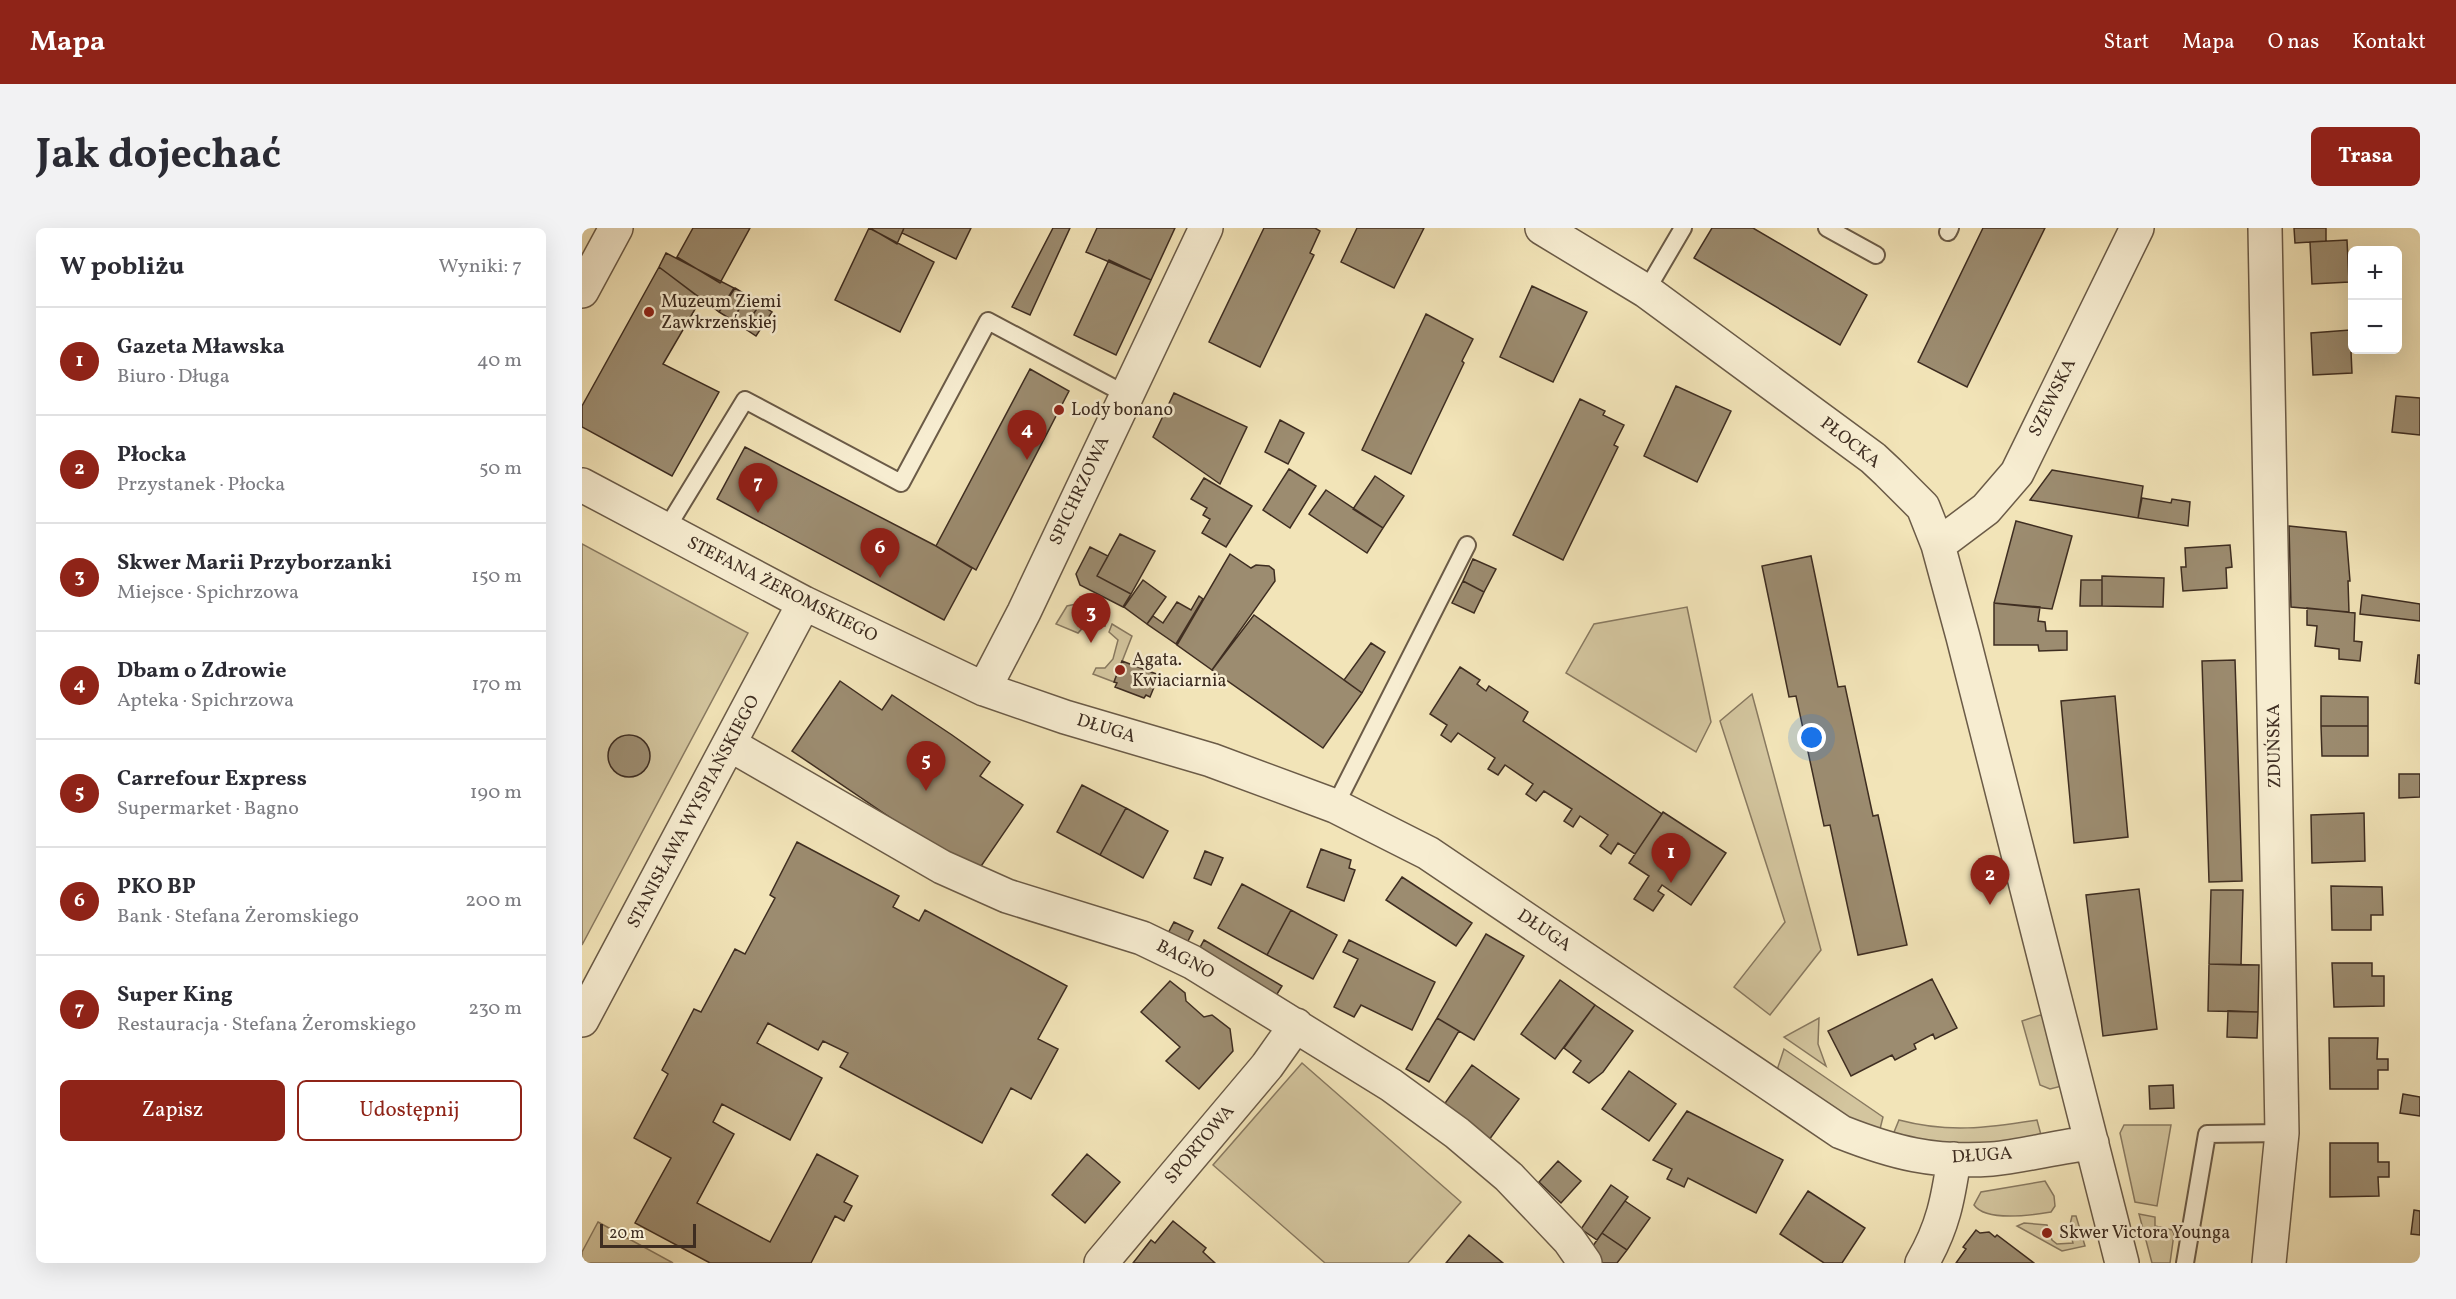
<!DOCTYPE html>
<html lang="pl">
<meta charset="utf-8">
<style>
body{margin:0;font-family:Vollkorn,serif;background:#f2f2f3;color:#2b2b33}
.controls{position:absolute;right:18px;top:18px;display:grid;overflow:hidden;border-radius:9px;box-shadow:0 6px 24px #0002}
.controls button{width:54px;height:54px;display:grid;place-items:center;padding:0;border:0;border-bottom:2px solid #e1e1e2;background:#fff;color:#2b2b33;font:30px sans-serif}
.scale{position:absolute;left:18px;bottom:15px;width:96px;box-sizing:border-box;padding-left:6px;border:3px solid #3e2d21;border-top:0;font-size:16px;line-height:21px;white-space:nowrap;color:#3e2d21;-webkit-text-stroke:4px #f7edd1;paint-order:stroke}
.you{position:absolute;left:1230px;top:510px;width:21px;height:21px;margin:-15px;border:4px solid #fff;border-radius:50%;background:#1a73e8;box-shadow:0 0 0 9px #1a73e833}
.badge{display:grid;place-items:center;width:39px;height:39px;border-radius:50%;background:#8f2418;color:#fff;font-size:20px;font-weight:700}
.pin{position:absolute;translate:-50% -50px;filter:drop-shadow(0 2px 3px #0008)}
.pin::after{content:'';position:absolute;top:32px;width:21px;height:18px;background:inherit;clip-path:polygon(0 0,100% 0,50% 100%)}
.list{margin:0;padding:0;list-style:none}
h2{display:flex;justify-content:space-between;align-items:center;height:78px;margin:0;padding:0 24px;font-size:26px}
h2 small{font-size:20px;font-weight:400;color:#7c7c81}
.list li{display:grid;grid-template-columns:39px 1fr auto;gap:18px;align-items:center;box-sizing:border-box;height:108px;padding:0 24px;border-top:2px solid #e1e1e2}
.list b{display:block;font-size:22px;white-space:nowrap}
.list p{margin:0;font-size:20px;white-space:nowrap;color:#7c7c81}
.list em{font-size:20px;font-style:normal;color:#7c7c81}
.actions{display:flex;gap:12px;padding:18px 24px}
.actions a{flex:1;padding:14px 0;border:2px solid #8f2418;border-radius:9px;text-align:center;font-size:21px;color:#8f2418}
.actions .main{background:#8f2418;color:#fff}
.map{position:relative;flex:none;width:1838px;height:1035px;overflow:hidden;border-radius:9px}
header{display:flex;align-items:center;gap:36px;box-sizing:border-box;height:84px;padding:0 30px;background:#8f2418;color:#fff}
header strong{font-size:28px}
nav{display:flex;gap:33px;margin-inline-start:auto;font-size:21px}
.intro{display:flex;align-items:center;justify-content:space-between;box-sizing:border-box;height:144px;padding:0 36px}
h1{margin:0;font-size:42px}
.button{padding:15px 27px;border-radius:9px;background:#8f2418;color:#fff;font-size:21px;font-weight:700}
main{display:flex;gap:36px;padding:0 36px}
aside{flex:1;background:#fff;border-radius:9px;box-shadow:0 6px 24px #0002}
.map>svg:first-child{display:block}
</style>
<header>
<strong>Mapa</strong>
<nav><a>Start</a><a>Mapa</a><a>O nas</a><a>Kontakt</a></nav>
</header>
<div class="intro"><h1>Jak dojechać</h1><a class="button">Trasa</a></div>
<main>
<aside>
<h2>W pobliżu<small>Wyniki: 7</small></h2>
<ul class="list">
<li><span class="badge">1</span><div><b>Gazeta Mławska</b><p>Biuro · Długa</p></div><em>40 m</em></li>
<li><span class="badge">2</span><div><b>Płocka</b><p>Przystanek · Płocka</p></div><em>50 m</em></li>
<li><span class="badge">3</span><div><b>Skwer Marii Przyborzanki</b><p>Miejsce · Spichrzowa</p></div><em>150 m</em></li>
<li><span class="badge">4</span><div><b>Dbam o Zdrowie</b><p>Apteka · Spichrzowa</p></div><em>170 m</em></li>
<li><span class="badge">5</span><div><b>Carrefour Express</b><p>Supermarket · Bagno</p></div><em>190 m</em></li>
<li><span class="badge">6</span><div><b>PKO BP</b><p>Bank · Stefana Żeromskiego</p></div><em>200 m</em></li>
<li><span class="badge">7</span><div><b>Super King</b><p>Restauracja · Stefana Żeromskiego</p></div><em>230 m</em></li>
</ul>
<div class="actions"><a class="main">Zapisz</a><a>Udostępnij</a></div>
</aside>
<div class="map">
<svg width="1838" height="1035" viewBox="0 0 1838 1035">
<rect width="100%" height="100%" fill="#f2e4b8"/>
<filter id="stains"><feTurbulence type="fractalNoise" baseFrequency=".00333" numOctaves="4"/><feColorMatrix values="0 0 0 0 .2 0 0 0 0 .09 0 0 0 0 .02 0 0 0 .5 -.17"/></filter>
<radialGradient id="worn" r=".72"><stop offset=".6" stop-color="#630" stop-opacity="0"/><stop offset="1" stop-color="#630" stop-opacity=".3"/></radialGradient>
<path fill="#d3c59e" stroke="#887960" stroke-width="1.5" d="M0 316 166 405 0 717Z
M494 376 525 390 523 398 506 394 496 405 474 396 485 378Z
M1105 379 1129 494 1114 524 984 445 1012 396Z
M530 396 550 408 532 454 511 446 514 440H523L531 431 536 412 527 404Z
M1170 466 1239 722 1188 787 1152 759 1203 694 1138 493Z
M1458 787 1464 791 1480 858 1468 861 1458 857 1440 793Z
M1237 790 1236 816 1244 838 1202 809Z
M1202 821 1301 889 1297 905 1276 896 1195 842Z
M720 835 879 974 826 1035H743L631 937Z
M1317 892C1366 905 1405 900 1455 892L1459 907 1392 918 1310 909Z
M1542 897H1589L1575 978 1553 974 1538 905Z
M1463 953 1472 968 1473 978 1469 984C1451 987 1404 994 1392 977L1399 964Z
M1557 986 1573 989V998L1590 1002 1592 1006 1588 1035H1570Z
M1490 988H1494L1503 1018 1480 1023 1435 998 1442 995 1465 997 1470 1012 1475 1016 1491 1015 1487 1001Z
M16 994 91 1035H0V1024Z"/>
<path fill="#9c8c70" stroke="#3e2d21" stroke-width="1.5" d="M111 0H168L138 55 95 29Z
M287 0 352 34 318 104 253 72Z
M288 0H322L315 16Z
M322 0H389L374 31 320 5Z
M471 0H488L448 87 430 79Z
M515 0H593L569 52 504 24Z
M682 0H733L738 3 728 25 732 27 678 139 627 114Z
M775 0H842L812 60 759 34Z
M1130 0H1171L1285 67 1258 117 1112 30Z
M1401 0H1463L1385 159 1336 134Z
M1712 0H1744V13L1713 15Z
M1765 12 1767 54 1730 56 1728 14Z
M84 25 152 60 137 84 77 39Z
M527 32 569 52 534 127 492 107Z
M77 39 119 71 81 136 137 164 90 248 0 199V178Z
M950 58 1005 84 971 154 918 129Z
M153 60 166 68 150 92 137 84Z
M166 68 178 76 162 100 150 92Z
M178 76 190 84 174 108 162 100Z
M844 86 891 111 880 133 882 135 829 246 780 222Z
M1768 102 1770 145 1731 147 1729 105Z
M448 141 487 163 394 342 354 318Z
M1094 158 1149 183 1115 254 1062 228Z
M592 165 665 199 638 256 571 209Z
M1814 168 1838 170V207L1810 204Z
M998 171 1023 183 1021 187 1042 197 1032 217 1036 219 981 332 931 307Z
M698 192 722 205 706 236 683 224Z
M163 219 354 318 390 340 362 392 135 271Z
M707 241 734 258 708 300 681 282Z
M1470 242 1561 258 1556 290 1448 272Z
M793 248 822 268 801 300 771 281Z
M622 250 670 278 644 319 620 305 628 291 621 287 625 280 609 271Z
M744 262 801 300 785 325 727 286Z
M1560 270 1589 275 1590 271 1608 274 1606 298 1556 290Z
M1434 293 1490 308 1470 381 1412 375Z
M1707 298 1764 304 1768 353H1766L1767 384 1709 379Z
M538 306 573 323 549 366 515 348Z
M1648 317 1650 339 1644 340 1645 360 1601 363 1599 339H1604L1603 320Z
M508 319 526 328 515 348 549 366 541 379 498 357 494 346Z
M648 326 669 340 674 337 687 338 692 342 693 353 630 442 595 417Z
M1229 328 1256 459 1263 458 1291 588 1296 587 1325 717 1276 727 1248 597 1242 598 1214 468 1207 469 1180 338Z
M891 331 914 341 902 364 881 353Z
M1520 348 1582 350 1581 379 1520 378Z
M561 352 584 369 565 396 542 379Z
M1499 352H1520V378H1498Z
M881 353 902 364 892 385 870 375Z
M1780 367 1838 376V393L1778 386Z
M617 368 621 371 594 416 565 396 571 388 581 395 595 374 609 382Z
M1412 375 1458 379 1456 393 1463 394 1464 403H1485V422L1457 423 1456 417H1412Z
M1725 380 1773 385 1772 413 1780 414 1778 433 1757 431V421L1733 418 1735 398 1725 397Z
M672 387 780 465 741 520 630 442Z
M789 415 803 424 780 465 762 452Z
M1836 427H1838V456L1833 455Z
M1653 432 1660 653 1627 654 1620 433Z
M540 433 577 447 568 469 564 467 562 470 533 459 535 455 532 454Z
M878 439 898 452 895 456 904 463 907 458 946 484 941 493 1080 586 1053 626 1036 615 1029 626 1018 618 1026 607 998 588 991 599 982 593 990 581 962 563 954 573 944 566 951 556 923 537 916 547 906 541 913 530 876 505 869 514 859 507 865 497 848 486Z
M258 453 300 482 310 467 370 507 408 534 398 548 441 577 393 647 210 523Z
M1533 468 1546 609 1492 615 1479 473Z
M1739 468 1786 469V498H1739Z
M1739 498H1786V528H1740Z
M26 528a21 21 0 1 1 42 0a21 21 0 1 1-42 0Z
M1817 546H1838V569L1817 570Z
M500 557 544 580 518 627 475 604Z
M544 580 586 603 561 650 518 627Z
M1081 584 1144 625 1109 677 1080 657 1076 663 1082 667 1071 683 1052 671 1067 648 1047 635Z
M1782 585 1783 633 1730 635 1729 587Z
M215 614 317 668 311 679 337 693 343 682 485 758 456 811 476 821 449 871 429 860 400 915 258 839 266 825 241 813 236 822 186 795 175 815 240 850 208 912 140 876 131 894 152 906 115 975 188 1014 235 926 276 948 262 974 270 978 262 993 253 988 229 1035H128L53 995 89 930 52 910 86 846 80 842 112 781 119 784 153 721 163 726 193 670 188 667Z
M739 621 769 632 767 640 773 642 762 673 725 659Z
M623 623 641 630 629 657 612 650Z
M820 649 890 695 874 718 804 672Z
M660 656 709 682 685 727 636 700Z
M1749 658 1800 659 1801 687H1789V702H1750Z
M1557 661 1575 801 1521 808 1504 667Z
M1629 662H1661L1659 737 1627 736Z
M709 682 755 707 731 751 685 727Z
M592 694 611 703 603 719 584 709Z
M904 706 942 728 892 812 855 790Z
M622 712 700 758 692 771 615 725Z
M767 712 853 754 830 802 779 777 772 789 752 779 776 731 761 724Z
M1750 735H1790V748H1802V778L1752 779Z
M1627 736 1677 737 1676 784 1626 783Z
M1350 751 1375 800 1353 811 1351 806 1332 816 1334 821 1313 832 1310 827 1269 848 1246 803Z
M978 752 1013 777 973 831 939 806Z
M588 753 603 765 604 773 622 789 630 787 648 801 651 823 617 861 584 833 598 819 559 784Z
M1013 777 1051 803 1021 844 1007 855 991 844 999 833 982 820Z
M1646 783 1676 784 1675 810 1645 809Z
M855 790 877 803 847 854 824 841Z
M1747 810H1796L1795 831H1806V842H1796V861H1748Z
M890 837 937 871 907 912 861 878Z
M1047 843 1094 876 1067 913 1020 881Z
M1591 857 1592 880 1568 881 1567 858Z
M1821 866 1838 869V888L1818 885Z
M1105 883 1201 932 1174 985 1106 950 1102 959 1085 951 1090 941 1071 932Z
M1748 915H1796V934H1807V949H1796L1797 968 1748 969Z
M505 926 538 954 503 995 470 967Z
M976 933 999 953 979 975 957 954Z
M1029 957 1046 969 1015 1012 999 1001Z
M1226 963 1283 1000 1260 1035H1242L1198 1006Z
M1043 973 1068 990 1045 1022 1020 1005Z
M1832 982 1838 983V1007L1829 1006Z
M591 993 624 1020 621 1024 633 1035H551L569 1012 573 1015Z
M1394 1002 1398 1005 1407 1004 1413 1009 1415 1007 1452 1035H1374L1384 1021 1381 1019Z
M1020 1005 1045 1022 1035 1035H1017L1008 1022Z
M887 1007 921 1035H864Z"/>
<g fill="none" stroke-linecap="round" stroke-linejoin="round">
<defs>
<path id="service" d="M1245 0 1294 27
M1366 4 1368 0
M1064 63 1101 0
M83 303 163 172 319 255 406 93 543 166
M753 578 885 317
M1603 1035 1625 906 1700 905"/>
<path id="minor" d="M960 0 1064 63 1291 230 1306 244 1341 279 1356 317 1381 409 1540 1035
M1683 0 1700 905 1687 1035
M0 63 34 0
M0 257 222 375 402 461 483 489 629 532 753 578 846 625 1259 904C1312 925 1352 935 1410 931 1443 928 1477 918 1510 915
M1356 317 1404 281 1435 245 1555 0
M402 461 442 384 624 0
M147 516 360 639 425 668 560 710 610 734 809 857 875 905 927 949 987 1012 1003 1035
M0 792 222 375
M519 1035 685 838 714 797
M1340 1035C1361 999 1366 971 1372 931"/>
</defs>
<use href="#service" stroke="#6b5b47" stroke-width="20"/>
<use href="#minor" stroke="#6b5b47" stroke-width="36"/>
<use href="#service" stroke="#f7edd1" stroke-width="16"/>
<use href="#minor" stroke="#f7edd1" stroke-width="33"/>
</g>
<g fill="#8f2418" stroke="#f7edd1" stroke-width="2">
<circle cx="67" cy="84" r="6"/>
<circle cx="477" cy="182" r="6"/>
<circle cx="538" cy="442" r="6"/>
<circle cx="1465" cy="1005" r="6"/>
</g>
<g text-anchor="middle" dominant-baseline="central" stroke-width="5" stroke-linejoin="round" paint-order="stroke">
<g font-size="18" fill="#3e2d21" stroke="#f7edd1" text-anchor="start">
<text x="79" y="74">Muzeum Ziemi<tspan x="79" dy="21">Zawkrzeńskiej</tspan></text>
<text x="489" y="182">Lody bonano</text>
<text x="550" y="432">Agata.<tspan x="550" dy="21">Kwiaciarnia</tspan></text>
<text x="1477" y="1005">Skwer Victora Younga</text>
</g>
<g font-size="18" fill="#3e2d21" stroke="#f7edd1">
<text transform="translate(1471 170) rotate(-64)">SZEWSKA</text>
<text transform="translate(1268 215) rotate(38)">PŁOCKA</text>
<text transform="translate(498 263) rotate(-65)">SPICHRZOWA</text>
<text transform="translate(200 362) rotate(27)">STEFANA ŻEROMSKIEGO</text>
<text transform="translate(524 501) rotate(17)">DŁUGA</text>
<text transform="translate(1693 518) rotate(-91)">ZDUŃSKA</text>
<text transform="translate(112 584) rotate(-62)">STANISŁAWA WYSPIAŃSKIEGO</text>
<text transform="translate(962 703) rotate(34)">DŁUGA</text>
<text transform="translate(603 732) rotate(28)">BAGNO</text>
<text transform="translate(618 917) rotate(-50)">SPORTOWA</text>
<text transform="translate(1400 928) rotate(-4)">DŁUGA</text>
</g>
</g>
<rect width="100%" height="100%" filter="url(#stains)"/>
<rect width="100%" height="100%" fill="url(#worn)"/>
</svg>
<div class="controls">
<button>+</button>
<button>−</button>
</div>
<div class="scale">20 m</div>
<div class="you"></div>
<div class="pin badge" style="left:1089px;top:655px">1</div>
<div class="pin badge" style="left:1408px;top:677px">2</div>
<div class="pin badge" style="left:509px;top:415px">3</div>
<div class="pin badge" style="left:445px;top:232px">4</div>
<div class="pin badge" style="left:344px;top:563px">5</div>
<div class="pin badge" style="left:298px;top:350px">6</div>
<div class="pin badge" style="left:176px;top:285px">7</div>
</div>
</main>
